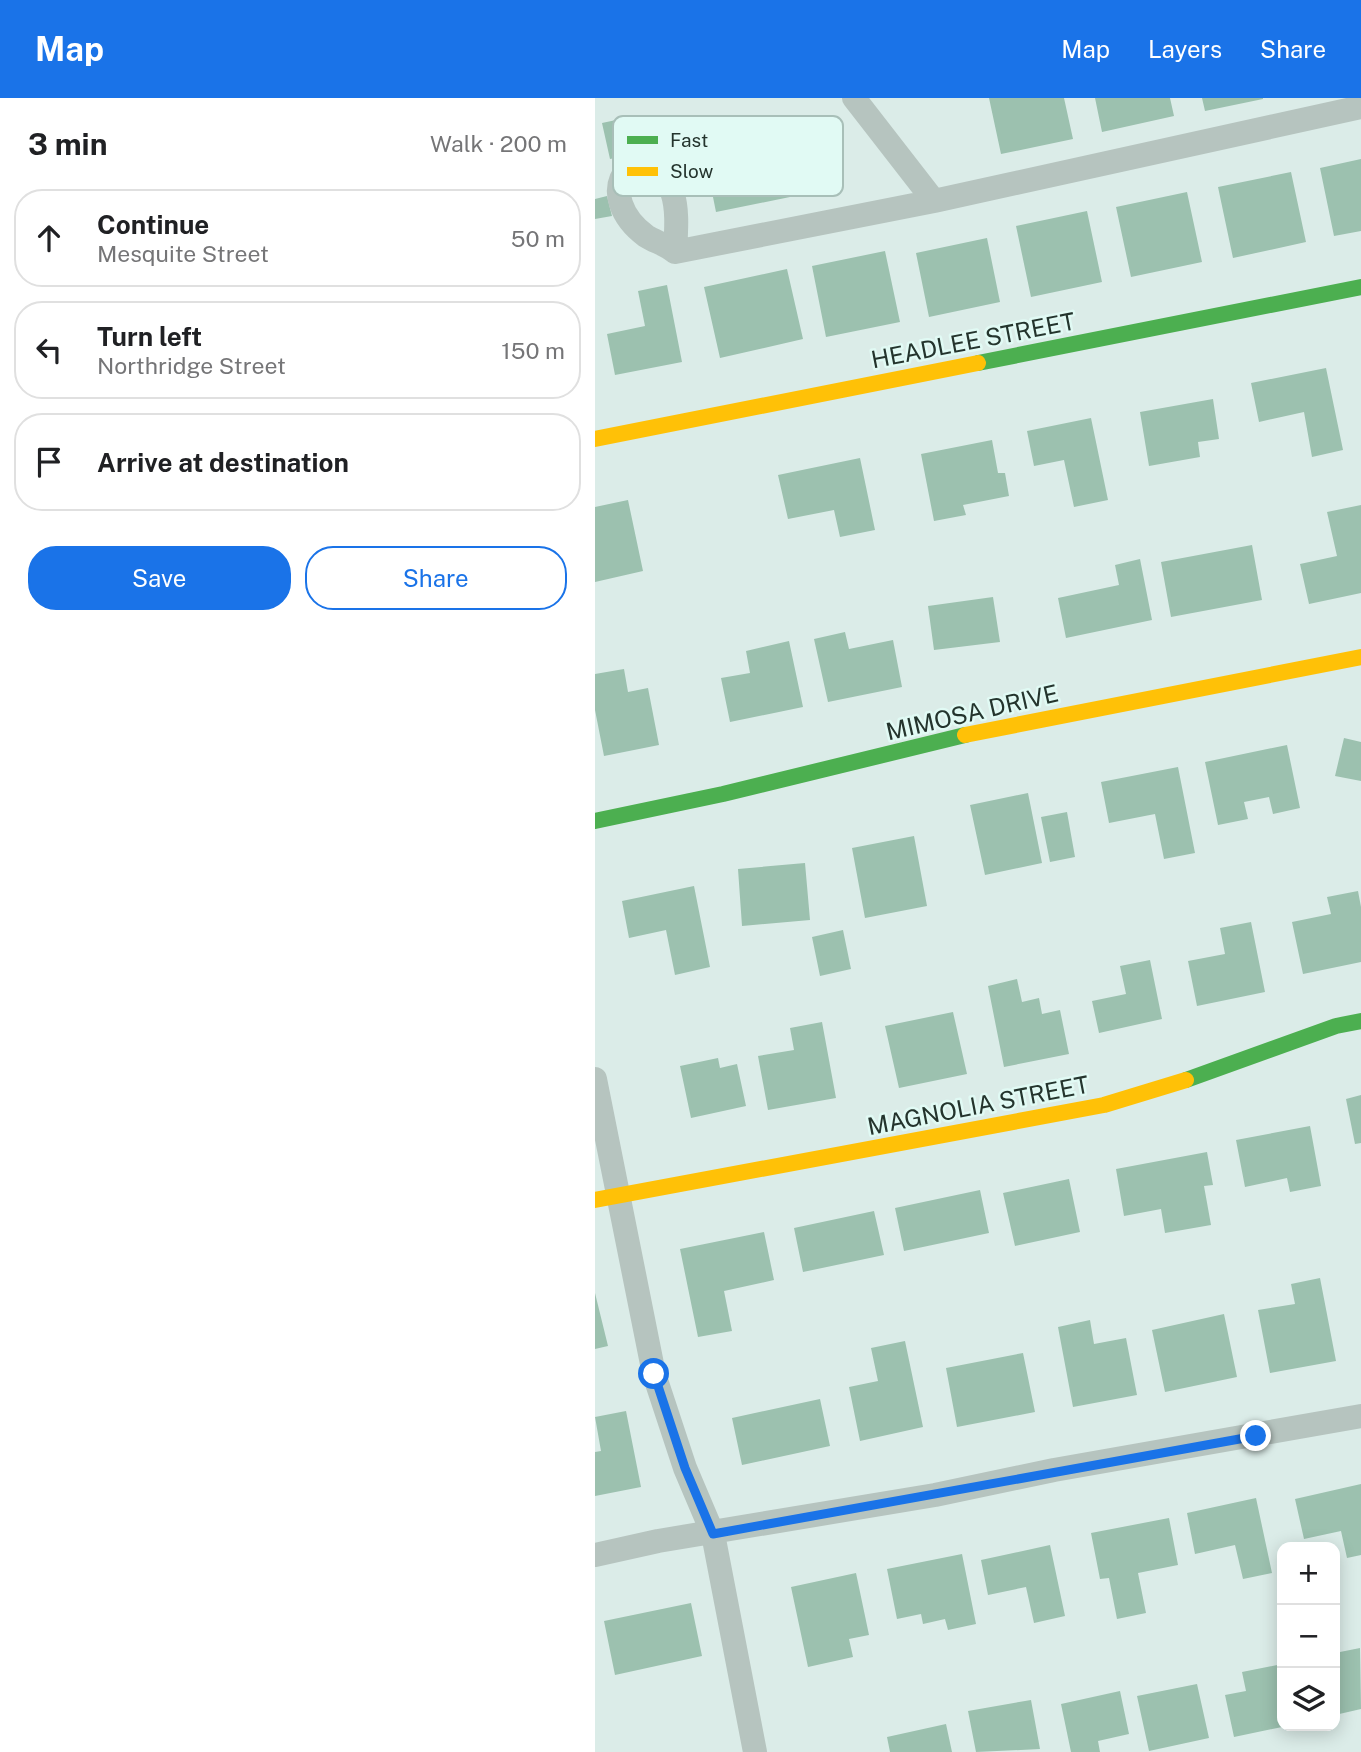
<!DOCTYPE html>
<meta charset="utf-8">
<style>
body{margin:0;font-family:"Public Sans",sans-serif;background:#f2f2f2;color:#202124}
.controls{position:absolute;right:21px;bottom:21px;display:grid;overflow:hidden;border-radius:14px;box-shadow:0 4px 18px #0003}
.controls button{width:63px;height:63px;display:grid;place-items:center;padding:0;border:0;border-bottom:2px solid #e0e0e0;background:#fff;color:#202124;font:35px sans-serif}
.stop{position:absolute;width:21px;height:21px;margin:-16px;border:5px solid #1a73e8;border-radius:50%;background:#fff}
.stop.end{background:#1a73e8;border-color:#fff;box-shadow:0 2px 7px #0008}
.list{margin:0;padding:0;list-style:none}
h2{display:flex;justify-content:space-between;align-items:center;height:91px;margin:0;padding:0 28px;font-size:30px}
h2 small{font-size:23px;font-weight:400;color:#757577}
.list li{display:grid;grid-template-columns:46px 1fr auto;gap:21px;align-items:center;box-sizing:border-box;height:98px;margin:0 14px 14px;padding:0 14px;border:2px solid #e0e0e0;border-radius:28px}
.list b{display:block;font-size:26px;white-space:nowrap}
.list p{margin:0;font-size:23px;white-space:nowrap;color:#757577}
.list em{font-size:23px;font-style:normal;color:#757577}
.actions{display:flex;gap:14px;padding:21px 28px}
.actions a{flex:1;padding:16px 0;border:2px solid #1a73e8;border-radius:28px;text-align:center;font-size:24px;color:#1a73e8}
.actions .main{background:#1a73e8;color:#fff}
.icon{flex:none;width:38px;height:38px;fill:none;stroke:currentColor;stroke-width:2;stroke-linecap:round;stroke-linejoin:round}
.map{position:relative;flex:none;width:766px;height:1654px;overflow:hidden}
header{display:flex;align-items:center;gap:42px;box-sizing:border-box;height:98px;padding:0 35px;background:#1a73e8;color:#fff}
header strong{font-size:33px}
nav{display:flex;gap:38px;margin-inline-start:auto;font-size:24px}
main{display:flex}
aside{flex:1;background:#fff}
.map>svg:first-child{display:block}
</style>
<header>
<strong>Map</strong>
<nav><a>Map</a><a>Layers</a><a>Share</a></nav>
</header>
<main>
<aside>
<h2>3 min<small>Walk · 200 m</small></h2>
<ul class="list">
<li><svg class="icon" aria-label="ahead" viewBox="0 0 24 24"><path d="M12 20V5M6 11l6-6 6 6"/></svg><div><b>Continue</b><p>Mesquite Street</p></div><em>50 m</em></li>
<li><svg class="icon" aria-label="left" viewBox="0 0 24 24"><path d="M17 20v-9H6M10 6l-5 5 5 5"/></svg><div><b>Turn left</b><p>Northridge Street</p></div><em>150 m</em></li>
<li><svg class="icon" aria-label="arrive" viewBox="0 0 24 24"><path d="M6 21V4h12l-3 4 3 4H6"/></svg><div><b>Arrive at destination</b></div></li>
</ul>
<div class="actions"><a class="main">Save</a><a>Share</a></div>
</aside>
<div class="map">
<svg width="766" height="1654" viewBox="0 0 766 1654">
<rect width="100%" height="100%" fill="#dbece8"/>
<path fill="#9cc1af" d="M394 0H469L478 41 406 56Z
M500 0H575L579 18 507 34Z
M607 0H668V1L610 13Z
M35 19 45 55 15 61 7 25Z
M215 23 229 92 121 114 107 44Z
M766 61V133L739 138 725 70Z
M696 74 711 144 638 160 623 89Z
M592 94 607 164 536 179 521 109Z
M12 98 17 118 0 121V101Z
M492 113 507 184 436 199 421 128Z
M392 140 405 204 334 219 321 155Z
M290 153 305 224 231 239 217 168Z
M192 171 208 241 125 260 109 189Z
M72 187 87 264 20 277 12 236 50 228 43 193Z
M731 270 748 352 717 359 709 314 664 324 656 285Z
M618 301 624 341 603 344 605 359 554 368 545 314Z
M496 320 513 402 479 409 469 362 439 368 432 333Z
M397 342 403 375H410L414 398 368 407 371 417 339 423 326 356Z
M265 360 280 432 245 439 239 412 193 421 183 377Z
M33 402 48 473 0 484V409Z
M766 407V495L714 506 705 466 742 458 732 414Z
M657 447 667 502 576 519 566 464Z
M545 461 557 522 471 540 463 500 524 487 520 467Z
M398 499 405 544 339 552 333 508Z
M250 534 254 551 298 542 307 589 233 604 219 541Z
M194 543 208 609 135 624 126 580 155 575 151 553Z
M29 571 33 594 53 590 64 647 9 658 0 612V576Z
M749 640 766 644V683L740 678Z
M692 647 705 710 678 716 674 699 649 704 653 721 623 727 610 664Z
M583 669 600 755 569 761 560 716 514 725 506 684Z
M433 695 447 765 390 777 375 707Z
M472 714 480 759 455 764 446 719Z
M319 738 332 808 270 820 257 750Z
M210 765 215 822 147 828 143 771Z
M99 788 115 869 80 877 71 832 34 840 27 803Z
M763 793 766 809V864L708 876 697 824 736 816 732 799Z
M656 824 670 894 602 908 593 863 630 856 625 830Z
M248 832 256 871 225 878 217 839Z
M555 862 567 921 504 935 497 903 531 896 525 868Z
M422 881 427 904 444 900 447 916 465 912 474 956 409 969 393 888Z
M358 914 372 976 304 990 290 928Z
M227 924 241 1000 173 1012 163 958 199 952 195 930Z
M123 960 125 970 142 966 151 1008 96 1020 85 968Z
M766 997V1045L760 1046 751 1001Z
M715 1028 726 1088 695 1094 692 1080 650 1089 641 1042Z
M612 1054 618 1087 609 1088 616 1127 570 1135 566 1111 529 1118 521 1071Z
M474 1081 485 1134 420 1148 408 1095Z
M385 1092 394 1135 309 1153 300 1110Z
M279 1113 289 1157 208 1174 199 1130Z
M169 1134 179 1182 129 1193 137 1233 103 1239 85 1151Z
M725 1180 741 1263 675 1275 663 1212 700 1206 696 1186Z
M0 1195 13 1248 0 1251Z
M629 1216 642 1279 570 1294 557 1232Z
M495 1222 499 1246 531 1240 542 1297 478 1309 463 1229Z
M310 1243 328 1329 265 1343 254 1289 283 1283 276 1250Z
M428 1255 440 1314 362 1329 351 1270Z
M225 1301 235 1348 147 1367 137 1320Z
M31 1313 46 1389 0 1398V1354L6 1353 0 1319Z
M766 1386V1457L752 1460 746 1433 709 1441 700 1401Z
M661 1400 677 1475 648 1481 640 1447 600 1456 592 1415Z
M574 1420 583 1467 543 1475 551 1515 522 1521 514 1480 505 1481 496 1435Z
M455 1447 470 1518 439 1525 431 1489 393 1497 386 1462Z
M367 1456 381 1526 353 1532 350 1521 328 1526 326 1516 302 1521 292 1471Z
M261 1475 274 1537 254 1541 258 1559 213 1569 196 1489Z
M96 1505 107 1558 20 1577 9 1523Z
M765 1550 766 1611 740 1617V1555Z
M687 1566V1629L639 1639 630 1597 651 1593 647 1574Z
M602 1586 614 1640 554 1653 542 1598Z
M525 1593 534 1636 503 1643 505 1654H476L466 1606Z
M436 1602 445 1651 381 1654 373 1613Z
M351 1626 357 1654H295L292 1639Z"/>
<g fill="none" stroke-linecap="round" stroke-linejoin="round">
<path stroke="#b6c4bf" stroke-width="24" d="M259 0 339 103
M34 69C88 67 82 117 80 154 71 146 60 144 51 138 28 121 13 92 34 69Z
M80 154 339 103 766 9
M0 981 59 1276 90 1370 118 1436 160 1654
M0 1457 63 1443 340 1397 459 1372 766 1318"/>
<path stroke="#4caf50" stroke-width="16" d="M383 265 766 189
M0 723 128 696 370 637
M591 982 741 928 766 923"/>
<path stroke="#ffc107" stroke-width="16" d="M0 341 383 265
M370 637 766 559
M0 1102 509 1007 591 982"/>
</g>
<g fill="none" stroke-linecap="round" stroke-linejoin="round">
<path stroke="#1a73e8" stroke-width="9" d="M59 1276 90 1370 118 1436 661 1338"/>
</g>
<g text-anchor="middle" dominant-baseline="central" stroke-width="5" stroke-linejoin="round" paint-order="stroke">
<g font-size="24" fill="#24342d" stroke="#e1faf4">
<text transform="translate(378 242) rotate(-11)">HEADLEE STREET</text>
<text transform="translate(377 614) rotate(-13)">MIMOSA DRIVE</text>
<text transform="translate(383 1007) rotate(-11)">MAGNOLIA STREET</text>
</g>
</g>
<rect x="18" y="18" width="230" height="80" rx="10" fill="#e1faf4" stroke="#a8bfb8" stroke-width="2"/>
<rect x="32" y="38" width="31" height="8" fill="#4caf50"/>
<rect x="32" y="69" width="31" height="9" fill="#ffc107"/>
<g font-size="19" fill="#24342d">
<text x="75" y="49">Fast</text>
<text x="75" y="80">Slow</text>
</g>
</svg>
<div class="controls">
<button>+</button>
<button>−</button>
<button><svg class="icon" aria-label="layers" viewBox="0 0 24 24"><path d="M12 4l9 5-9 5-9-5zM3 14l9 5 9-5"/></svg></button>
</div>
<div class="stop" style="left:59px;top:1276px"></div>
<div class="stop end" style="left:661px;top:1338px"></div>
</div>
</main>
